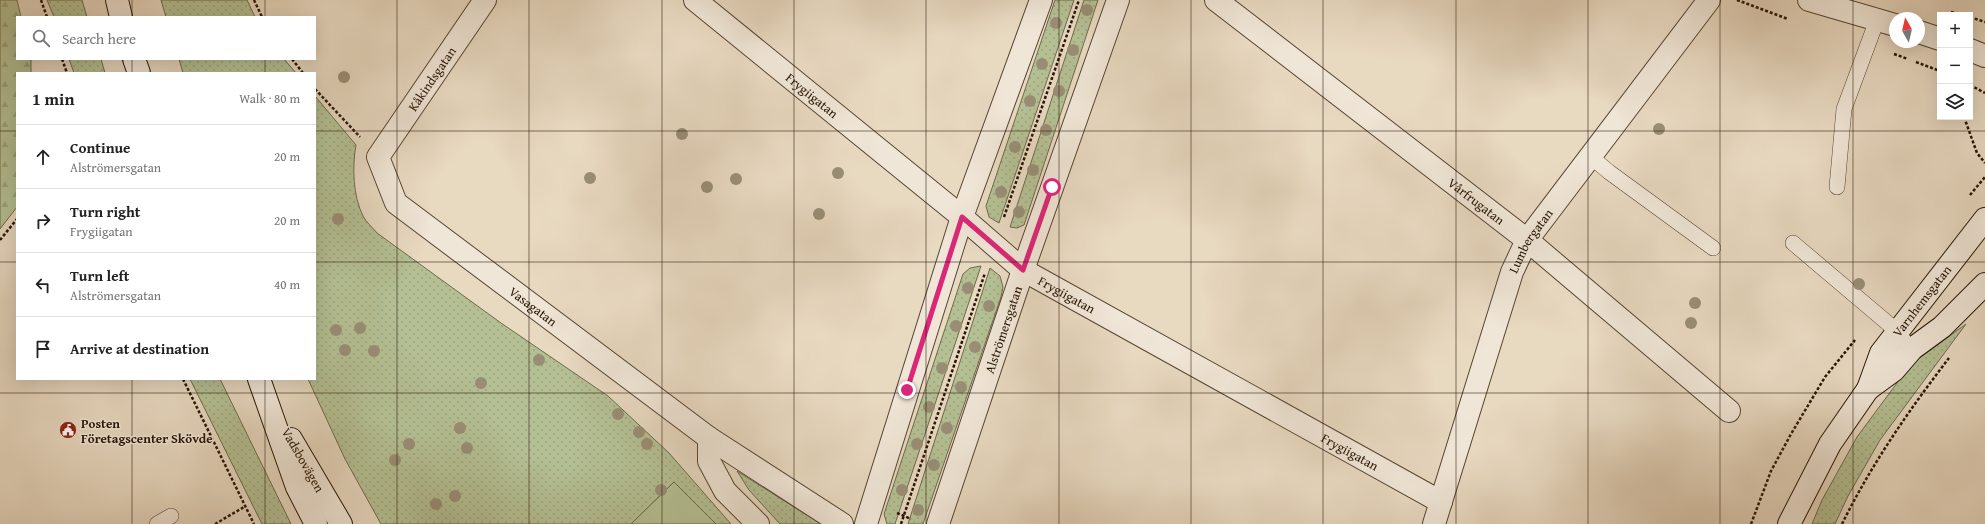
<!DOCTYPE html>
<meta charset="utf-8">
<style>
body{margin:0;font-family:"Gentium Book Plus",serif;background:#f2f2f2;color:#222}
.controls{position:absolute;right:12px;top:12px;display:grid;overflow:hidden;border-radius:0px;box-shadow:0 4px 16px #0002}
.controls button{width:36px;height:36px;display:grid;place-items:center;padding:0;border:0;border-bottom:1px solid #e0e0e0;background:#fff;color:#222;font:20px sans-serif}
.compass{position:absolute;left:1889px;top:12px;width:36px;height:36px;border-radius:50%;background:#fff;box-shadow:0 4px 16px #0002;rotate:352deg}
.stop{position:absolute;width:12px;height:12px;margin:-9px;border:3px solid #db2777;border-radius:50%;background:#fff}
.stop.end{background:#db2777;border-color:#fff;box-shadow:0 1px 4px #0008}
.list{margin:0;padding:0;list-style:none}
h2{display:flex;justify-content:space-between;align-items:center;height:52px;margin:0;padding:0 16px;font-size:17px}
h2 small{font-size:13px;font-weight:400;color:#767676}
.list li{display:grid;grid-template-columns:26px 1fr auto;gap:12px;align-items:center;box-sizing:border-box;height:64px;padding:0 16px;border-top:1px solid #e0e0e0}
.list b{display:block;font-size:15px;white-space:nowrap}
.list p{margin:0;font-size:13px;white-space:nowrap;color:#767676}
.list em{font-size:13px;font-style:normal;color:#767676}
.icon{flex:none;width:22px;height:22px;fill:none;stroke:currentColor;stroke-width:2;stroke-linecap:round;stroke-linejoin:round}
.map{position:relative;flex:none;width:1985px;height:524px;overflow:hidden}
.search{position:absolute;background:#fff;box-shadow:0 4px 16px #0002;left:16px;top:16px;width:300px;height:44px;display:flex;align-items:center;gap:10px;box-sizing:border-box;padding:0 14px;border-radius:0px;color:#767676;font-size:15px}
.panel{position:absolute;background:#fff;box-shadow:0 4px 16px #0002;left:16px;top:72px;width:300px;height:308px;border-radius:0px}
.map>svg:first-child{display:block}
</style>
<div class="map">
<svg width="1985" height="524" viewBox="0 0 1985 524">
<defs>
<pattern id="grass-dots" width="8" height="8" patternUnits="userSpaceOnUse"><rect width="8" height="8" fill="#b4c094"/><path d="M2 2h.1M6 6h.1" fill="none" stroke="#9ba47e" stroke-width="1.8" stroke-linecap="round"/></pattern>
<pattern id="forest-firs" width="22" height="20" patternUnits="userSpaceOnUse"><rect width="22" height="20" fill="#b4c094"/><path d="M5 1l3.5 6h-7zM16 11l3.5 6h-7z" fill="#9ba47e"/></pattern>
</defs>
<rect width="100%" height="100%" fill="#e8d9c1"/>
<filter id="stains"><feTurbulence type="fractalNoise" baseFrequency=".005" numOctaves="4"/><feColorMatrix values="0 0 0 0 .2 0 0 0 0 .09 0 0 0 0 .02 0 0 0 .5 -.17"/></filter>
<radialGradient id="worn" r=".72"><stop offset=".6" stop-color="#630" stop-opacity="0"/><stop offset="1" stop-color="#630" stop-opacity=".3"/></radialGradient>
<path fill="url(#grass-dots)" stroke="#6e6a4c" d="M47 0H82L87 17H54Z
M161 0H247L255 17H166Z
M1055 0H1074L999 223 989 217 986 206Z
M1084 0H1098L1024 225 1017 228 1010 227Z
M69 59H101L105 73H74Z
M179 59H284L296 73H183Z
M315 96 356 145C352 167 353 196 363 216 366 222 373 228 377 233L501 323 608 396 669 453 731 524H716L674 482 631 524H381L345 459 308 379H315Z
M981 266 895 524H887L884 514 963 274 970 268Z
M990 268 1000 276 1003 287 1001 297 923 524H908Z
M1966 324 1880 440 1848 496 1835 524H1812L1822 500 1857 437 1911 364Z
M190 379H220L291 524H262Z
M737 471 821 524H780L749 490Z"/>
<path fill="url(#forest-firs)" stroke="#6e6a4c" d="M0 0H17L21 17H17V59H31V73H17V207L0 229Z"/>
<path fill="#b4c094" stroke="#6e6a4c" d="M674 482 716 524H631Z"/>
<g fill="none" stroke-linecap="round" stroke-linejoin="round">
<defs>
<path id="service" d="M1590 156 1609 172 1713 248
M1837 187 1844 109 1877 20
M1793 243 1897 331 1903 339
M157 524 171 516"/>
<g id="minor">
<path id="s1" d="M485 0 378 157 396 203 709 438 842 524"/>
<path id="s2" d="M695 0 962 217 1023 270 1441 502"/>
<path id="s3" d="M1216 0 1527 240 1729 411"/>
<path d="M709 438V461L725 491 758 524"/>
<path d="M866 524 962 217 1041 0"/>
<path id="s4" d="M938 524 1023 270 1118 0"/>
<path id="s5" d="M1434 524 1512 272 1527 240 1709 0"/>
</g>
<path id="tertiary" d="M1809 0 1895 25
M1919 32 1940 39
M1970 50 1985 56"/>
<g id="secondary">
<path d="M117 0 121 17"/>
<path d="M134 59 139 73"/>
<path d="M259 379 297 487 316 524"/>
<path d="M1868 389 1894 370 1912 349 1942 327 1985 284"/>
<path d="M291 439 341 524"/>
<path id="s6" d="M1789 524 1830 444 1868 389 1881 353 1985 219"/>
</g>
</defs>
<use href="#service" stroke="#574532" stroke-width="16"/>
<use href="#minor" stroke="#574532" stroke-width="24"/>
<use href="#tertiary" stroke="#574532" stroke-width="24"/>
<use href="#secondary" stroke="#271403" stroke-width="24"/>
<path stroke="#271403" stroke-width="2.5" stroke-dasharray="3 2" stroke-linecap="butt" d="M41 0 47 17
M254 0 262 17
M1737 0 1788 19
M1951 12 1962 15
M1970 17 1985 22
M1894 54 1908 59
M62 59 67 73
M292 59 303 73
M1916 62 1940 71
M1970 85 1985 93
M315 89 360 137
M1964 117 1977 153 1985 163
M1970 195 1985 177
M1004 217 1079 0
M0 240 17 219
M183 379 254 524
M897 513 911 519
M215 524 244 507
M901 524 985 273
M1751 524 1771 471 1791 434 1825 377 1855 340
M1842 524C1871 465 1909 410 1949 358"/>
<use href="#service" stroke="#f0e6d7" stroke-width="15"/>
<use href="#minor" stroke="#f0e6d7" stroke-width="22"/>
<use href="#tertiary" stroke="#f0e6d7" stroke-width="22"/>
<use href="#secondary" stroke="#f0e6d7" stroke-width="22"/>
</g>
<g fill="#998e75">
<circle cx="1087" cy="10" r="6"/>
<circle cx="1056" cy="23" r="6"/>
<circle cx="1073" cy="50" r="6"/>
<circle cx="1042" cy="64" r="6"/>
<circle cx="344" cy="77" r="6"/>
<circle cx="1059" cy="91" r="6"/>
<circle cx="1030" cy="101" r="6"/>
<circle cx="1659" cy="129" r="6"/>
<circle cx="1046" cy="130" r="6"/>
<circle cx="682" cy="134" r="6"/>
<circle cx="1015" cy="147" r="6"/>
<circle cx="1033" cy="170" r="6"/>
<circle cx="838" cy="173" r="6"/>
<circle cx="590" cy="178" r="6"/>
<circle cx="736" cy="179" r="6"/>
<circle cx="707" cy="187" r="6"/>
<circle cx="1001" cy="192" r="6"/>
<circle cx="1019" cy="212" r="6"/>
<circle cx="819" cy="214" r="6"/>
<circle cx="338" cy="219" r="6"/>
<circle cx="1859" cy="284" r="6"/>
<circle cx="968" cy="288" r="6"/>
<circle cx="1695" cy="303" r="6"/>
<circle cx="989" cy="306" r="6"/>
<circle cx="1691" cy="323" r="6"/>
<circle cx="956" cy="326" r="6"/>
<circle cx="360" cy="328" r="6"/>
<circle cx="336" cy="330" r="6"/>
<circle cx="975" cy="347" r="6"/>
<circle cx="345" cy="350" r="6"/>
<circle cx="374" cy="351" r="6"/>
<circle cx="539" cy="360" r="6"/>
<circle cx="942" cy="368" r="6"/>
<circle cx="481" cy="383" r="6"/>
<circle cx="961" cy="387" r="6"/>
<circle cx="929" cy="407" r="6"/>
<circle cx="618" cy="414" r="6"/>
<circle cx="460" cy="428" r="6"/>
<circle cx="947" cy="428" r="6"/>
<circle cx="639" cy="432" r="6"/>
<circle cx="409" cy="444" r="6"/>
<circle cx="647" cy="444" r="6"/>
<circle cx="917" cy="444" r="6"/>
<circle cx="467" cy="448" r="6"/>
<circle cx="395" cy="460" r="6"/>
<circle cx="934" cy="465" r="6"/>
<circle cx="661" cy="490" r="6"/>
<circle cx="902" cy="490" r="6"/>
<circle cx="455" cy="496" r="6"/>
<circle cx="436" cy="504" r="6"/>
<circle cx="918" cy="510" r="6"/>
</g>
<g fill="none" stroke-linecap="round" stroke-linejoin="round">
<path stroke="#db2777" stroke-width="5" d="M907 390 962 217 1023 270 1052 187"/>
</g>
<path fill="none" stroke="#271403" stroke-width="1" stroke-opacity="0.55" d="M132 0V17M265 0V17M397 0V524M529 0V524M662 0V524M794 0V524M926 0V524M1059 0V524M1191 0V524M1323 0V524M1456 0V524M1588 0V524M1720 0V524M1853 0V524M132 59V73M265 59V73M0 131H17M315 131H1985M0 262H17M315 262H1985M132 379V524M265 379V524M0 393H1985"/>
<defs>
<symbol id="civic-disc" viewBox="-11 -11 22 22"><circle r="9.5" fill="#8f2418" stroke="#f0e6d7"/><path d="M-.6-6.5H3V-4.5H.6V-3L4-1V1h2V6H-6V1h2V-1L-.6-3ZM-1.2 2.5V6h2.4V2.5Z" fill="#fff"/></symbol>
</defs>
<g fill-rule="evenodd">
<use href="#civic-disc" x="58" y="420" width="20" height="20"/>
</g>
<g text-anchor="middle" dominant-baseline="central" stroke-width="3" stroke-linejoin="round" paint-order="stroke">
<g font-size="13" fill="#271403" stroke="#f0e6d7">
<text transform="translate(432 79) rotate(-56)">Kåkindsgatan</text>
<text stroke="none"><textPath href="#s2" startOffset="151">Frygiigatan</textPath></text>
<text stroke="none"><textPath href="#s3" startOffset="329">Vårfrugatan</textPath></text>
<text stroke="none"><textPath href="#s5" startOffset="300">Lumbergatan</textPath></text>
<text stroke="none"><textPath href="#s2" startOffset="475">Frygiigatan</textPath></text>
<text stroke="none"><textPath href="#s6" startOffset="261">Varnhemsgatan</textPath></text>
<text stroke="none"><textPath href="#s1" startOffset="411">Vasagatan</textPath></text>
<text stroke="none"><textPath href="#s4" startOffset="205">Alströmersgatan</textPath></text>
<text stroke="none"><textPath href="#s2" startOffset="799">Frygiigatan</textPath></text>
<text transform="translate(303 460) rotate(60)">Vadsbovägen</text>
</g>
<g font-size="13" font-weight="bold" fill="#271403" stroke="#f0e6d7" text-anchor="start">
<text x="81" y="423">Posten<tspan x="81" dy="15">Företagscenter Skövde</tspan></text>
</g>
</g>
<rect width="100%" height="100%" filter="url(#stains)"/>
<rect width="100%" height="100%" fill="url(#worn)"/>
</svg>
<div class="controls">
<button>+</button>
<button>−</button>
<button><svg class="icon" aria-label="layers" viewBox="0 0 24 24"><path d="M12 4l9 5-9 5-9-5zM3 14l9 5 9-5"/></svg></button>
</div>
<svg class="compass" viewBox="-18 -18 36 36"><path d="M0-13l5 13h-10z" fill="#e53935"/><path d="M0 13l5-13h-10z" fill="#767676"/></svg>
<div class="stop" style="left:1052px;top:187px"></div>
<div class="stop end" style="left:907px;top:390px"></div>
<div class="search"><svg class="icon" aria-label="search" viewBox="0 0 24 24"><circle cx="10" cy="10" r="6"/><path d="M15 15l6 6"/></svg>Search here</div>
<section class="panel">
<h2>1 min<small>Walk · 80 m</small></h2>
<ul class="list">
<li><svg class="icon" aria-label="ahead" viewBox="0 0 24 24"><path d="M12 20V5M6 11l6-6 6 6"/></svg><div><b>Continue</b><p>Alströmersgatan</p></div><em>20 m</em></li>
<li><svg class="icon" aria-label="right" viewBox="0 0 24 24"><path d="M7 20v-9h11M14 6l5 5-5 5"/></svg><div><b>Turn right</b><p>Frygiigatan</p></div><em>20 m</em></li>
<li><svg class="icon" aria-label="left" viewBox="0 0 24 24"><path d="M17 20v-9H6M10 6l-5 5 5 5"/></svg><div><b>Turn left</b><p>Alströmersgatan</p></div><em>40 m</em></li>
<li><svg class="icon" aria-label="arrive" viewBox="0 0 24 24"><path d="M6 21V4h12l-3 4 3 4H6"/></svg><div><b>Arrive at destination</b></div></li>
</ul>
</section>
</div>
